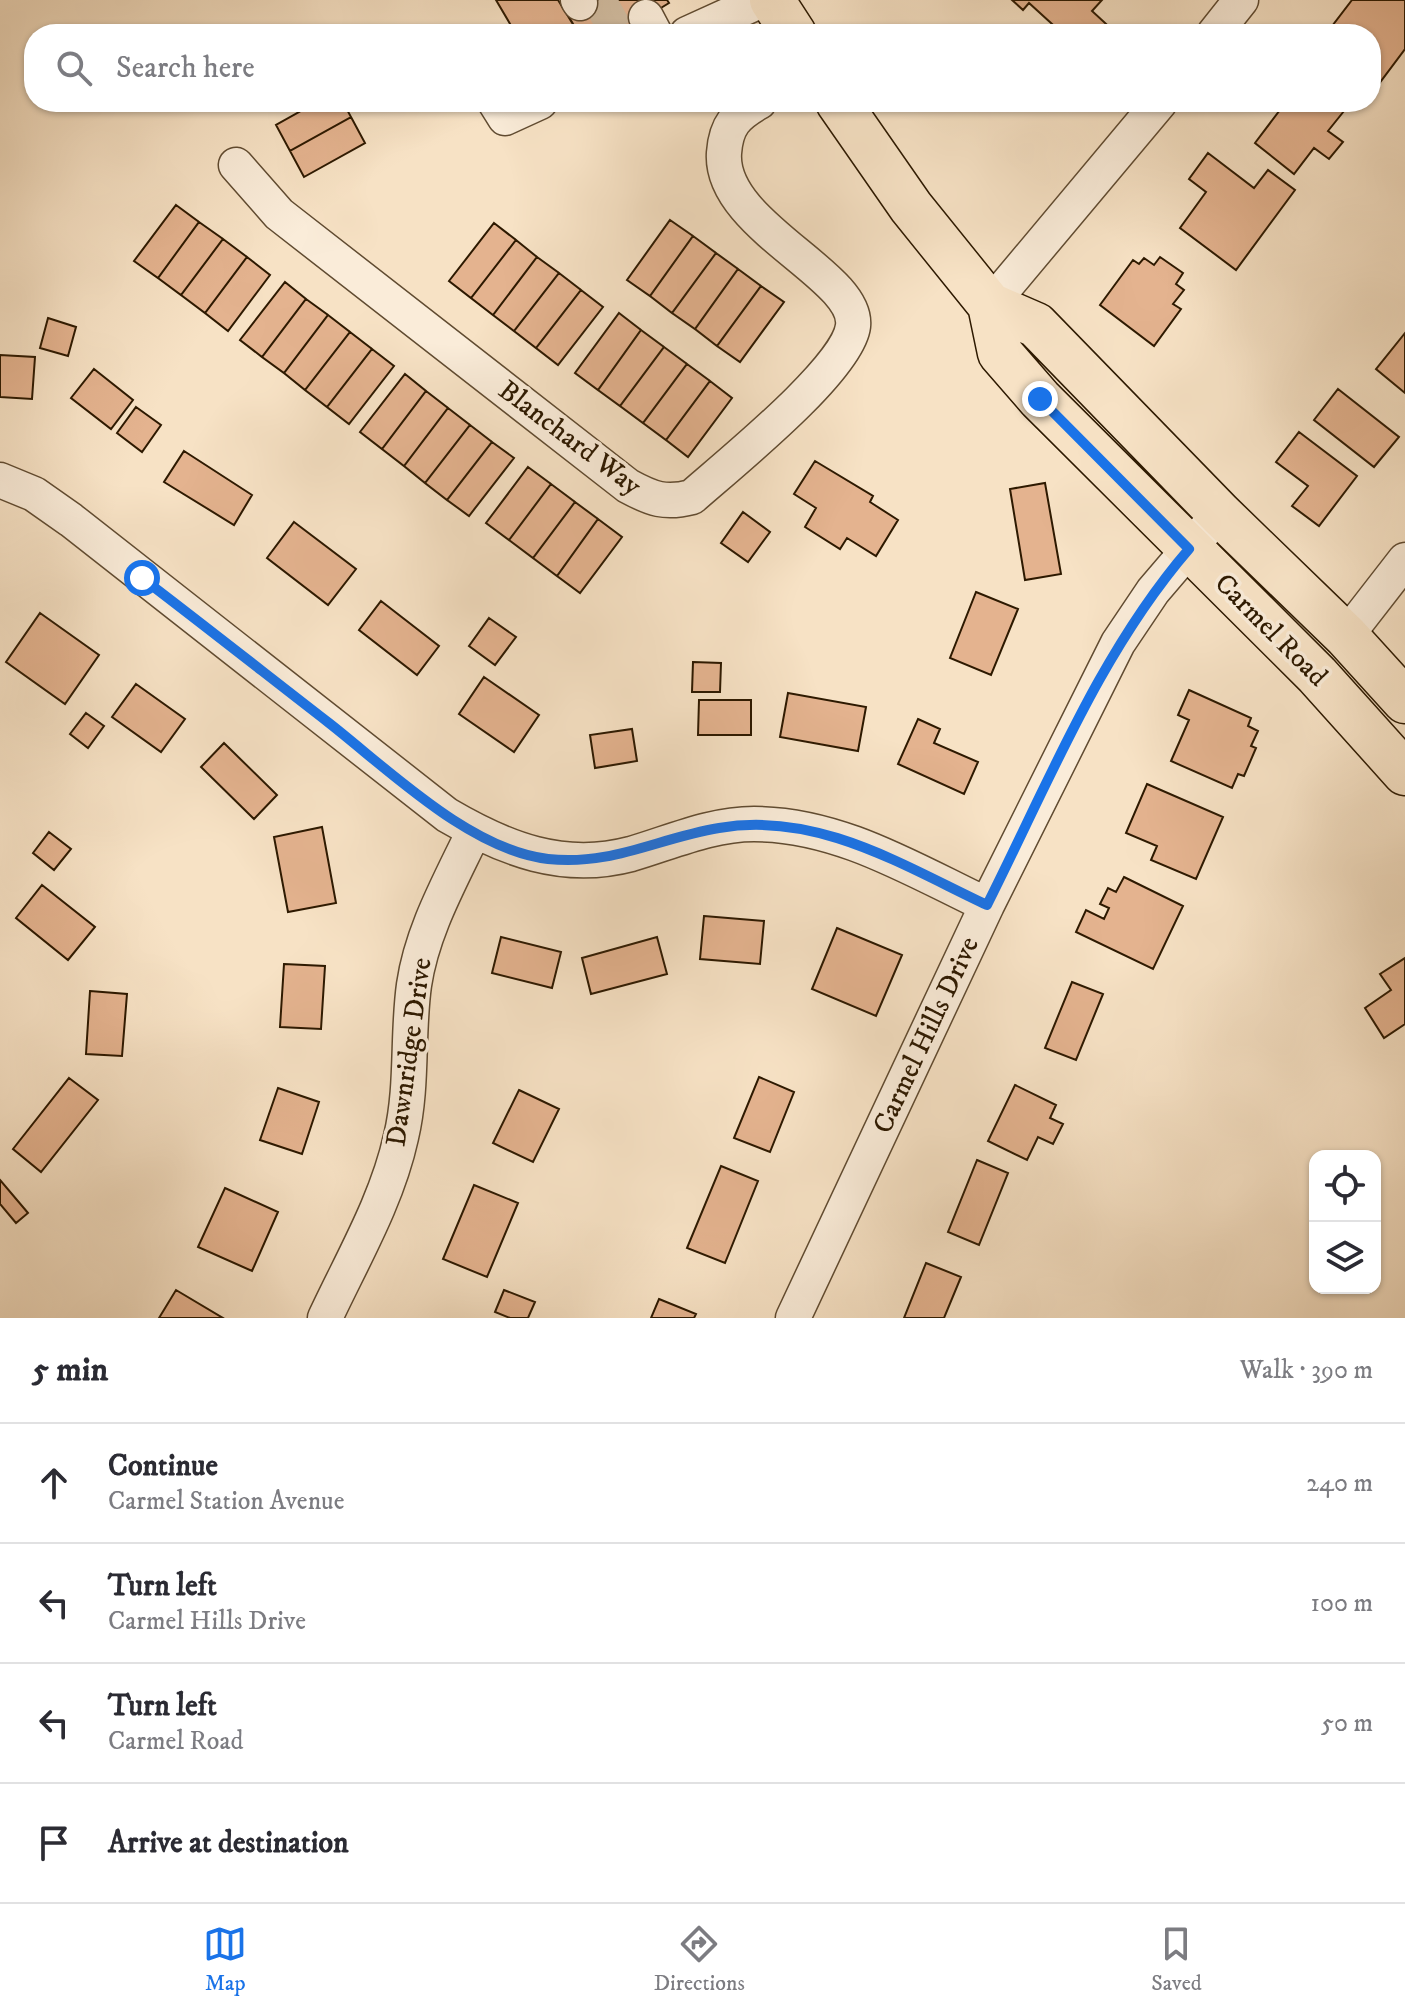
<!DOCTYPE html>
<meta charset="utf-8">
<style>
body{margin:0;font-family:"IM FELL DW Pica",serif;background:#f2f2f3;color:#2b2b33}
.controls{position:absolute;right:24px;bottom:24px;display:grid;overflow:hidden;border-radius:16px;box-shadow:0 2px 6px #0004}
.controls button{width:72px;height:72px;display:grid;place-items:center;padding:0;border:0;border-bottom:2px solid #e1e1e2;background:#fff;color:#2b2b33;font:40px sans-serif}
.stop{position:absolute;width:24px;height:24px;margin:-18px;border:6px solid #1a73e8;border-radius:50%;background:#fff}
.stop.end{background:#1a73e8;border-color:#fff;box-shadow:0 2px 8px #0008}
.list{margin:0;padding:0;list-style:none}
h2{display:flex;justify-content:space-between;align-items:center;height:104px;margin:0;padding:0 32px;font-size:34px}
h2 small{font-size:26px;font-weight:400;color:#7c7c81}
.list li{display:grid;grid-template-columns:52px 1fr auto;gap:24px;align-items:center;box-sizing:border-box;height:120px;padding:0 32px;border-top:2px solid #e1e1e2}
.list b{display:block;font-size:30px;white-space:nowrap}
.list p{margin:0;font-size:26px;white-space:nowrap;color:#7c7c81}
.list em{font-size:26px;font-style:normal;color:#7c7c81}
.icon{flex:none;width:44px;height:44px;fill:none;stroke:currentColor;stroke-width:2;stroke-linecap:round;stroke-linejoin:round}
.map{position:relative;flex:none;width:1405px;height:1318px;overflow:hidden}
.search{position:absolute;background:#fff;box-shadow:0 2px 6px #0004;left:24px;right:24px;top:24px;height:88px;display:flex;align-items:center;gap:20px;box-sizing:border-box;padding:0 28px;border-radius:32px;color:#7c7c81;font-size:30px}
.sheet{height:584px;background:#fff}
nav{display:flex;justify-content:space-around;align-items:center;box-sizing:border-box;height:112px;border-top:2px solid #e1e1e2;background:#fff;font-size:22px;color:#7c7c81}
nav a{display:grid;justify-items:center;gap:4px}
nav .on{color:#1a73e8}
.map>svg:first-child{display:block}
</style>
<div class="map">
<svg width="1405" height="1318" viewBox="0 0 1405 1318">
<rect width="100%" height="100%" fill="#f7e2c5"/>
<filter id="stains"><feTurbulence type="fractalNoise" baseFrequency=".0025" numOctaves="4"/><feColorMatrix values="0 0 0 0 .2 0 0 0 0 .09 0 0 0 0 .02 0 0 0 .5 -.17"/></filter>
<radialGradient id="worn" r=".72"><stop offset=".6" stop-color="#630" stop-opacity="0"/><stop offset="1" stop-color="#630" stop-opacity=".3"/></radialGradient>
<path fill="#e4b38f" stroke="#2d1900" stroke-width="2" d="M496 0H558L579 34H516Z
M585 0H667L669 3 618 34H579L566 12Z
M1012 0H1102L1092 11 1117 34H1063L1029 3 1023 10Z
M1352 0H1405V49L1378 85 1371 80V34H1326Z
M317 102H343L351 117 290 151 276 125Z
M1332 102 1344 111 1328 131 1343 142 1329 159 1314 148 1294 174 1255 143 1286 102Z
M351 117 365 143 304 177 290 151Z
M1208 153 1254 188 1268 170 1295 190 1236 270 1180 228 1206 192 1189 179Z
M176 205 199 222 158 278 134 261Z
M670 220 693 236 650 296 627 280Z
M199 222 223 239 181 295 158 278Z
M494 223 516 240 471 298 449 281Z
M693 236 716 253 672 313 650 296Z
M223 239 247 257 205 313 181 295Z
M516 240 537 257 493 315 471 298Z
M716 253 738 269 695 329 672 313Z
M247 257 270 275 228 331 205 313Z
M537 257 559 273 514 331 493 315Z
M1160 257 1183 273 1176 284 1184 290 1173 304 1181 309 1154 346 1100 305 1133 260 1139 264 1144 258 1154 265Z
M738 269 761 286 717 346 695 329Z
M559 273 581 290 536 348 514 331Z
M285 282 306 299 262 357 240 340Z
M761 286 784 302 740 362 717 346Z
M581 290 603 307 558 365 536 348Z
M306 299 328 315 284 373 262 357Z
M619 313 641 330 598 390 575 373Z
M328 315 350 332 305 390 284 373Z
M48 318 76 327 68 356 40 348Z
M641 330 664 347 620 406 598 390Z
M350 332 372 349 327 407 305 390Z
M1405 333V393L1376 369Z
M664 347 687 364 643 423 620 406Z
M372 349 394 366 349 424 327 407Z
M0 355 35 357 32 399 0 397Z
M687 364 710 381 666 440 643 423Z
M94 369 133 400 111 429 71 398Z
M405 374 426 391 382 449 360 432Z
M710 381 732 398 688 457 666 440Z
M1338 389 1399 437 1374 467 1314 420Z
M426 391 448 408 404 466 382 449Z
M136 407 161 425 142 452 117 433Z
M448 408 470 425 425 483 404 466Z
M470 425 492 442 447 500 425 483Z
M1299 432 1357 476 1319 526 1292 506 1308 486 1276 462Z
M492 442 514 458 469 516 447 500Z
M184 451 252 495 234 525 164 482Z
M815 461 873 496 870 502 898 520 876 556 847 538 840 549 805 527 816 508 794 494Z
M528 467 551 484 509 540 486 523Z
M1045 483 1061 574 1025 580 1010 489Z
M551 484 575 502 533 558 509 540Z
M575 502 598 519 557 576 533 558Z
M743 512 770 532 748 562 721 543Z
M598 519 622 537 580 593 557 576Z
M294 522 356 569 328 605 267 558Z
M976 592 1018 609 991 675 950 658Z
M381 601 439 646 417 675 359 630Z
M40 613 99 655 65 704 6 662Z
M489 618 516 637 495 665 469 646Z
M693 662 721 663 720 692H692Z
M484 677 539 715 514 752 459 714Z
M136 684 185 719 161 752 112 717Z
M1189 690 1251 718 1248 726 1258 731 1251 746 1256 748 1244 776 1238 774 1232 788 1171 761 1189 720 1178 715Z
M788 693 866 707 858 751 780 737Z
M699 700H751V735H698Z
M86 713 104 726 88 748 70 734Z
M918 719 940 729 934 743 978 762 964 794 898 764Z
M632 729 637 761 595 768 590 735Z
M224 743 277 795 254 819 201 767Z
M1147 784 1223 817 1196 879 1151 860 1157 846 1126 833Z
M322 827 336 903 288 912 274 837Z
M49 832 71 849 54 870 33 853Z
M1124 877 1183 906 1153 969 1076 932 1086 910 1104 919 1109 908 1100 904 1108 888 1116 892Z
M42 885 95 927 68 960 16 918Z
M704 916 764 921 760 964 700 959Z
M837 928 902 955 876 1016 812 989Z
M501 937 561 952 552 988 492 973Z
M657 937 667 974 591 994 582 958Z
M1405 958V1024L1384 1038 1365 1008 1391 990 1380 974Z
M284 964 325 966 321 1029 280 1027Z
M1072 982 1103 994 1076 1060 1045 1048Z
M90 991 127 994 122 1056 86 1054Z
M759 1077 794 1092 770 1152 734 1138Z
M69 1078 98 1100 41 1172 13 1149Z
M1015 1085 1056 1105 1050 1118 1063 1124 1053 1144 1038 1137 1027 1160 988 1141Z
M278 1088 319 1102 302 1154 260 1140Z
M519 1090 559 1109 533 1162 493 1143Z
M977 1160 1008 1173 979 1245 948 1232Z
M721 1166 758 1181 725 1263 687 1248Z
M0 1180 28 1213 16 1223 0 1204Z
M474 1185 518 1203 487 1277 443 1259Z
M225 1188 278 1212 252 1271 198 1247Z
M926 1263 961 1277 944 1318H904Z
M176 1290 223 1318H159Z
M504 1290 535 1302 528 1318H510L495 1312Z
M659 1299 696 1314 694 1318H651Z"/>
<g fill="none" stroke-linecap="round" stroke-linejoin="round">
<path stroke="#cfba9e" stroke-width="34" stroke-dasharray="34 17" stroke-linecap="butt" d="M599 0 618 34"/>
<defs>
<path id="minor" d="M578 0 580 3
M646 17 655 34
M687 34 762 0
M1214 34 1241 0
M495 102 505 118 540 102
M236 165 279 214 628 486C652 499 665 504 692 497 728 465 848 369 853 326 859 275 719 226 724 153 726 125 736 115 759 102
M990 305 1160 102
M0 480 34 494 71 520 447 815C505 849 563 872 631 854 672 842 711 824 754 824 839 824 913 870 987 905
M1346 636 1405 560
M325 1318C352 1260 387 1201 401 1137 413 1087 407 1035 414 985 422 930 451 880 474 831
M793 1318 987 905 1118 643 1153 591 1206 529"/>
<path id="major" d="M772 0 794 34
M838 102 911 207 990 305 1000 353 1040 399 1317 675 1405 773
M990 305 1036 325 1220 514 1346 636 1405 701"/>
</defs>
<use href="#minor" stroke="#604b31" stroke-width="37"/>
<use href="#major" stroke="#2d1900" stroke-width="47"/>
<use href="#minor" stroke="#faecd9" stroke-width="34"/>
<use href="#major" stroke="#f7e2c5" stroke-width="44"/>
</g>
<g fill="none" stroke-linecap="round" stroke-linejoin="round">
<path stroke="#1a73e8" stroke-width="10" d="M142 578C205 626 267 675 329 723 389 770 470 850 548 859 612 866 658 838 719 828 817 811 902 865 987 905 1048 784 1100 652 1189 549L1040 399"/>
</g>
<g text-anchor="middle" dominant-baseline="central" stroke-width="7" stroke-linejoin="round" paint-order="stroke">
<g font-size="28" fill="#2d1900" stroke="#faecd9">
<text transform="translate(570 438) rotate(37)">Blanchard Way</text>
<text transform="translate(1271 630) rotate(45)">Carmel Road</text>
<text transform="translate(926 1035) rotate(-65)">Carmel Hills Drive</text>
<text transform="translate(409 1052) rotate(-82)">Dawnridge Drive</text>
</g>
</g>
<rect width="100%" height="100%" filter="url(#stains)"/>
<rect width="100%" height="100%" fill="url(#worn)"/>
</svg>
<div class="controls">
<button><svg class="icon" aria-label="locate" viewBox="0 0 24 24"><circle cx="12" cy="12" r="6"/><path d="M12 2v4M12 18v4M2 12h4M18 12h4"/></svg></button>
<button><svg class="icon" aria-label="layers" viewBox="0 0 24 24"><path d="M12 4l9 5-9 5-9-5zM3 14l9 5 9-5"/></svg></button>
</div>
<div class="stop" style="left:142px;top:578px"></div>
<div class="stop end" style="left:1040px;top:399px"></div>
<div class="search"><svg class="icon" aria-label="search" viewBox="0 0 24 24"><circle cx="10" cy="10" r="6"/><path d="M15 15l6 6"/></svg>Search here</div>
</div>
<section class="sheet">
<h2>5 min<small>Walk · 390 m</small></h2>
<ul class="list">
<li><svg class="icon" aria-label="ahead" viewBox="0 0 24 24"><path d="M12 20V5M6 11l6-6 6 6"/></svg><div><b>Continue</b><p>Carmel Station Avenue</p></div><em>240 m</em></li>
<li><svg class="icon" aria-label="left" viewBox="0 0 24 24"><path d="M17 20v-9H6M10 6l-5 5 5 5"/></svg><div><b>Turn left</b><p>Carmel Hills Drive</p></div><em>100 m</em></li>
<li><svg class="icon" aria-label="left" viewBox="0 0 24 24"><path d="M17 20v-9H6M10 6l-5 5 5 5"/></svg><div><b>Turn left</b><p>Carmel Road</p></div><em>50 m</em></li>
<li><svg class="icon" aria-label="arrive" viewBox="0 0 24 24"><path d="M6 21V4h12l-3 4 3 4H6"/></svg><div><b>Arrive at destination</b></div></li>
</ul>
</section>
<nav>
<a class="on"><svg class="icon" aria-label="map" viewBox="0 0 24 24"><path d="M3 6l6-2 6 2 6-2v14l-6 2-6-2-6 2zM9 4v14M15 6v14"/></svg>Map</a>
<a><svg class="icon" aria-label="directions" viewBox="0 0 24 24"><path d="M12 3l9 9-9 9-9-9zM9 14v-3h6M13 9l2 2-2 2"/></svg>Directions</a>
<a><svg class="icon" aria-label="saved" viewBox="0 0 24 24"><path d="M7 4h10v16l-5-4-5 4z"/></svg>Saved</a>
</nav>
